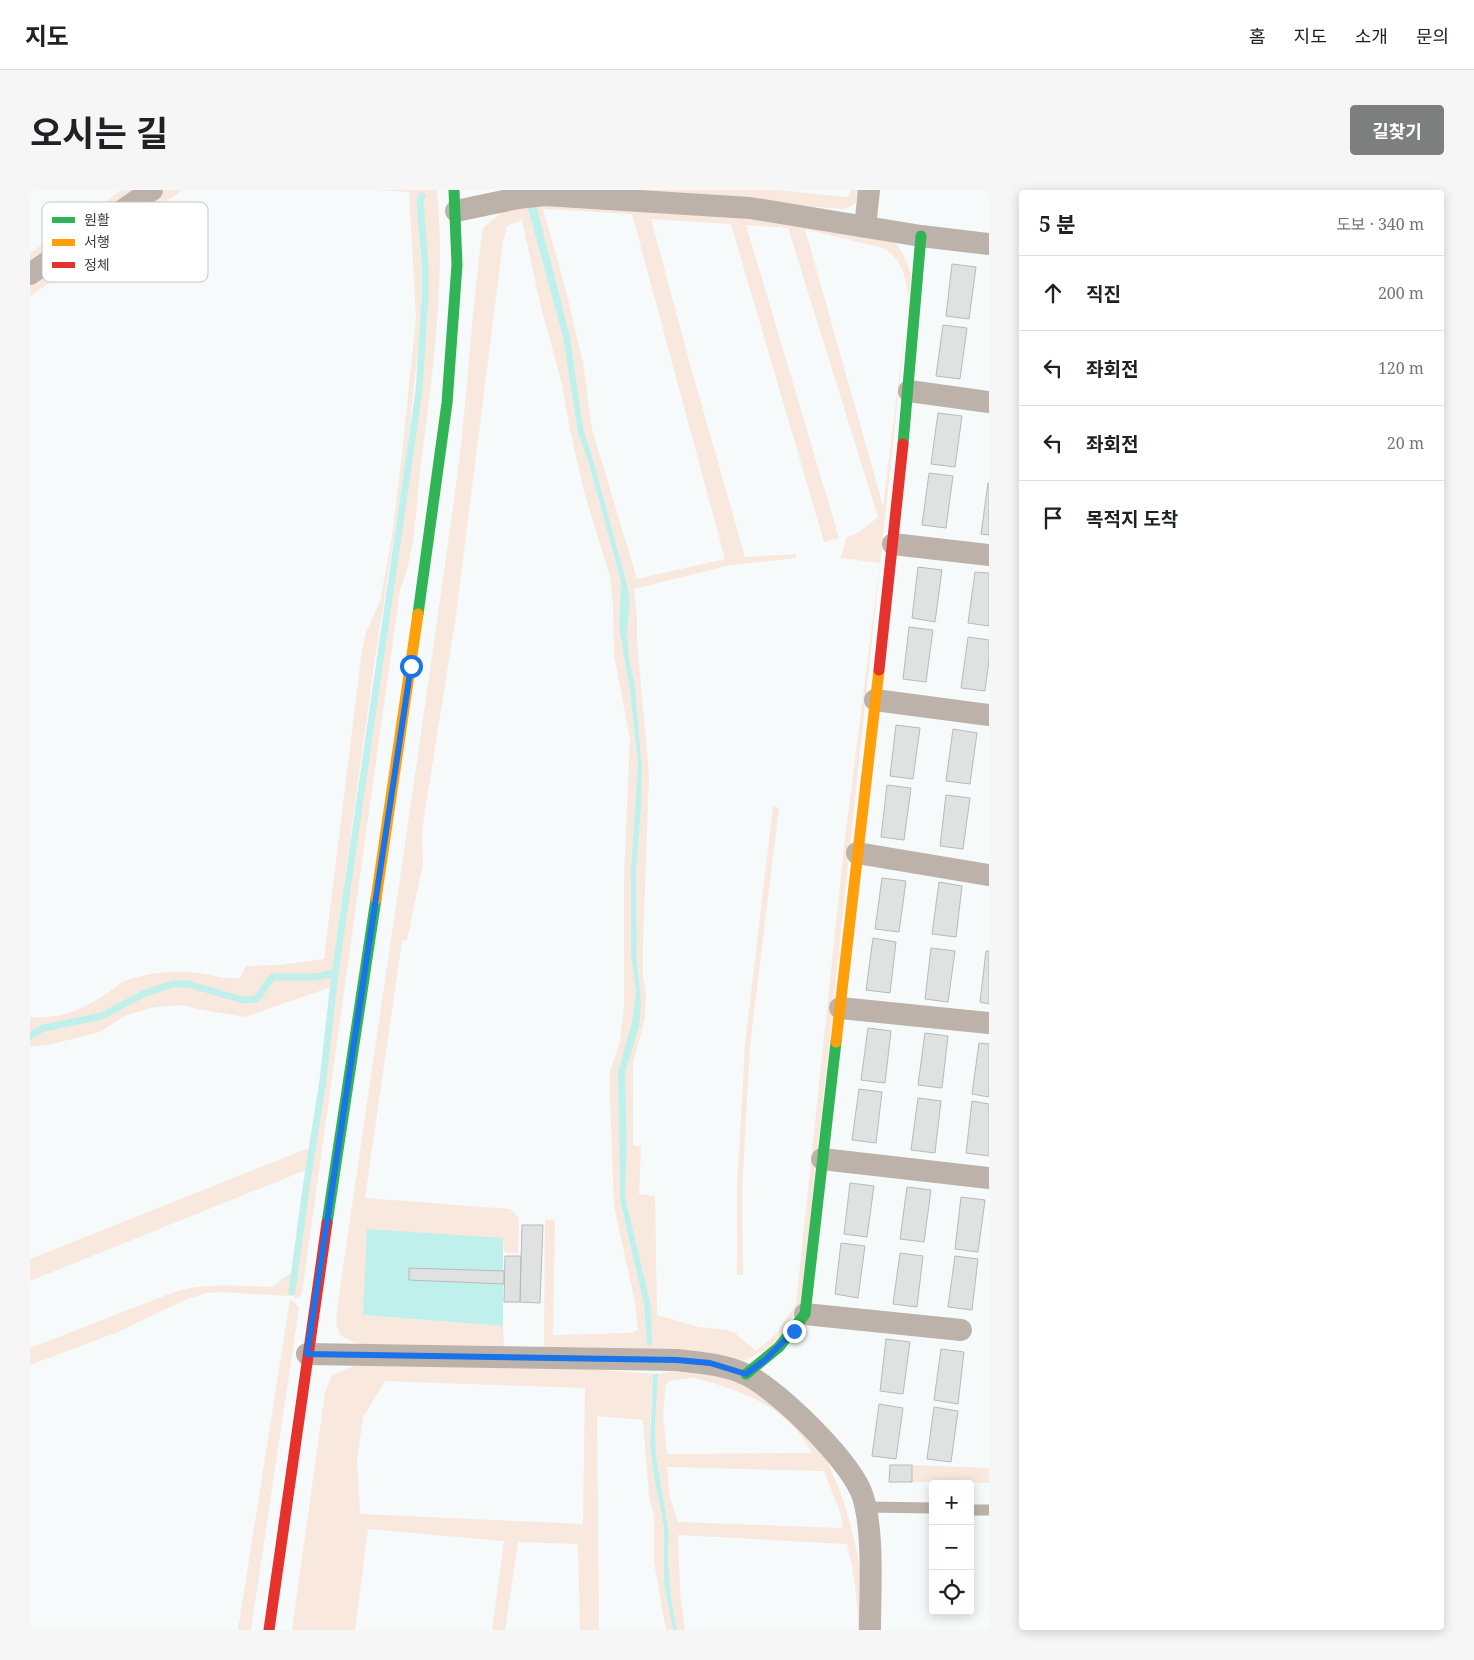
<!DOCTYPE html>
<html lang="ko">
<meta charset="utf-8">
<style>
body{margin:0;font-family:"Noto Serif","Noto Sans KR",serif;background:#f6f6f6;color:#202124}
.controls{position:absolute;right:15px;bottom:15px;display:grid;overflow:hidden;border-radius:5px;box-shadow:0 2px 12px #0003}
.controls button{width:45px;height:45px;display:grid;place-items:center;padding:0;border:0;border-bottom:1px solid #e0e0e0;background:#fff;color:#202124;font:25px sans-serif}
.stop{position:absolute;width:15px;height:15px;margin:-11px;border:4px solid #1a73e8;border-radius:50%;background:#fff}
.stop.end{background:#1a73e8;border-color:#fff;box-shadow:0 1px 5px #0008}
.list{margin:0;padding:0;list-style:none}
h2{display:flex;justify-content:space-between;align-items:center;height:65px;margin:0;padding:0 20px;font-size:21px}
h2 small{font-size:16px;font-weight:400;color:#757577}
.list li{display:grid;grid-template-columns:32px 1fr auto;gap:15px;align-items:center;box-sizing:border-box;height:75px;padding:0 20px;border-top:1px solid #e0e0e0}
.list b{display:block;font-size:19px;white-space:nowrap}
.list em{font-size:16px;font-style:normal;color:#757577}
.icon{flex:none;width:28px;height:28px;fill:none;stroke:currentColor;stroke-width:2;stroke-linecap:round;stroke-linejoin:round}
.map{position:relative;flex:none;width:959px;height:1440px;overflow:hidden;border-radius:5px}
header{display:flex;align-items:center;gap:30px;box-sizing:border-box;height:70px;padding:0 25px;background:#fff;border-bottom:1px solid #e0e0e0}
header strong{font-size:24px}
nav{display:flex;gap:28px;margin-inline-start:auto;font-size:18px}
.intro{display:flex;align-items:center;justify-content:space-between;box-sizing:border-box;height:120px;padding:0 30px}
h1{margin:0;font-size:35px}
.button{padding:12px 22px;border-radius:5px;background:#7d7f7f;color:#fff;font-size:18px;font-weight:700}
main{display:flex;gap:30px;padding:0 30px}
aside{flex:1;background:#fff;border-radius:5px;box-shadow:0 2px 12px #0003}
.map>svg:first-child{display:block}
</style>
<header>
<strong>지도</strong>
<nav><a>홈</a><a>지도</a><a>소개</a><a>문의</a></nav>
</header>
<div class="intro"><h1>오시는 길</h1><a class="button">길찾기</a></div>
<main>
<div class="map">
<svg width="959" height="1440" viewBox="0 0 959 1440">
<rect width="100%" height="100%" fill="#f7fafa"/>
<path fill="#f8e8dd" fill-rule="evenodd" d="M92 0H108L0 75V63Z
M135 0H153L0 106V93Z
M346 0H407C416 94 402 187 390 281 386 320 385 363 370 400L272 1103 269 1108 265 1109 264 1107 277 1006 295 891 307 781 392 200 398 120 393 8 390 5 387 10 391 75V129L377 262 344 476 302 780 285 785H242L235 792 231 801 225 807 213 809 158 792H143L112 802 72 824 12 837 0 844V827C28 830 54 819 76 804 82 801 89 793 95 791 116 783 146 780 168 783 183 785 195 790 210 788L216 776 250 775 294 769 331 468 335 445 350 411 362 346 372 265 386 127 379 2Z
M562 0H746L816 7 820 4 821 0H830C829 11 824 17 814 19Z
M506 14 727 25 859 47C872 59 876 68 881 85L771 1115 743 1156 709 1173 514 1158 515 1030H525L523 1145 600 1143 608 1140 605 1113 584 1016 580 907V881L590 852 594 816V688L600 549 584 465 583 414 580 387 554 301 540 240 532 194 510 113 492 30 477 36 473 52 425 432 394 627 392 648 393 674 377 750 372 751 335 1008 480 1019 489 1028 488 1063 474 1062 473 1049 333 1119V1125L473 1136 474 1156 329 1154C307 1147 305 1141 307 1119 347 842 389 565 427 288 438 205 441 121 453 38L471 23 497 15 533 147 548 243 559 274 591 392 589 438 599 495 608 573 601 679V766L606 801 602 832 588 882 590 1010 614 1115 617 1154 622 1155 621 1118 616 1094 595 1007 597 953 595 883 599 867 610 797 607 775 606 682 611 620 612 577 605 496 599 467 597 442 600 412 598 398 563 269 553 238 540 146ZM513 19 602 24 695 369 607 389 562 239 553 173 535 97ZM621 29 701 34 794 352 809 348 716 35 758 38 848 327 831 341 816 348 811 368 850 373 815 648 766 1114 746 1144 726 1161 706 1144 697 1140 669 1137 627 1125 625 1006 609 1004 611 956H603V874L615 828 616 806 613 785V751L619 585 607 450V426L604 399 701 375 766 368V364L715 367 660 174ZM775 39 853 58C875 72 874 85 879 108L853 316Z
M743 616 749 618 720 855 712 1000 713 1085H707V1000L715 855Z
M302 785 301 797 215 827 173 820 151 815 125 817 97 825 69 842 23 854 0 857V848L13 840 73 828 114 806 143 796H158L170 798 213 812 227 810C234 803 237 795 244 789L285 788Z
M279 958 276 980 0 1091V1069Z
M262 1083 260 1106 190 1102 176 1103 157 1109 88 1142 0 1175V1158L147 1101C179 1093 211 1096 243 1097L253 1088Z
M260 1109 264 1112 269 1118 221 1440H208Z
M328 1174 563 1179 623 1184 620 1232 624 1287 634 1337V1393L643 1440H636L624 1372V1327L619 1305 613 1230 567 1226 569 1440H550L548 1354 488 1352 475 1440H462L474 1351 338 1339 325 1440H262L295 1202 302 1185ZM355 1191 555 1198 553 1334 330 1324 327 1270 333 1227Z
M657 1178 707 1190 757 1222 796 1268 810 1301 820 1332 829 1372 833 1419V1440H828C828 1411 824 1383 817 1354L648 1345 650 1402 655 1440H647L641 1407 638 1369 639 1342 626 1266 625 1237 628 1184ZM664 1188C712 1200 757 1216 782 1263L637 1264 633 1226 636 1194 642 1190ZM637 1277 794 1281 810 1322 813 1338 648 1332 640 1308Z
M882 1275 959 1278V1293L882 1292Z"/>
<path fill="#c0f0ec" d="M506 14 540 146 553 238 563 269 598 398 600 412 597 442 599 467 605 496 612 577 611 620 606 682 607 775 610 797 611 817 609 836 595 883 597 953 595 1007 616 1094 621 1118 622 1156 617 1154 614 1115 590 1010 588 882 602 832 606 801 601 766V679L608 573 599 495 589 438 591 392 559 274 548 243 533 147 497 15Z
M337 1039 473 1048V1136L333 1125Z
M623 1184H628L625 1237 626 1266 639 1342 638 1369 641 1407 647 1440H643L634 1393V1337L624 1287 620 1253Z"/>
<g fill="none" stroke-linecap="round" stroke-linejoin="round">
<path stroke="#c0f0ec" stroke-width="7" d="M0 846 13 838 72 826 113 804 143 794H158L213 810 226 809C233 802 236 793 243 787H285L305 783
M262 1102 276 998 293 890 305 783 389 201 395 109V74L390 11 392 6"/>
</g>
<path fill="#e0e2e2" stroke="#b8baba" d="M922 74 946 77 939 129 916 126Z
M913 135 937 138 930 189 906 186Z
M908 223 932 226 925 277 901 274Z
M899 283 923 286 916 338 892 335Z
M958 293H959V345L951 344Z
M888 377 912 380 905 432 882 428Z
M945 382 959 383V436L938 433Z
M879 437 903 440 896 492 873 489Z
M938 447 959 450V470L955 501 931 498Z
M866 535 890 538 883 589 860 586Z
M923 539 947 543 940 594 916 591Z
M857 595 881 598 874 650 851 647Z
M916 605 940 608 933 659 910 656Z
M852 688 876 691 869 742 845 739Z
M909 692 932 696 926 747 902 744Z
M843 748 866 752 860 803 836 800Z
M901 758 925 761 918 812 895 809Z
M956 761H959V814L950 812Z
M838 838 861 841 855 893 831 890Z
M895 843 918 846 912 898 888 895Z
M949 853 959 854V907L942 904Z
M829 899 852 902 846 953 822 950Z
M888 908 911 911 905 963 881 960Z
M942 911 959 914V966L936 963Z
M820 993 844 996 837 1047 814 1044Z
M877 997 901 1000 894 1052 870 1049Z
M931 1007 955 1010 948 1062 925 1059Z
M492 1035H513L510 1113 490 1112Z
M811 1053 835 1056 828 1108 805 1104Z
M870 1063 893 1066 887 1117 863 1114Z
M475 1066H491L490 1112H474Z
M925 1066 948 1069 942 1120 918 1117Z
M379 1078 474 1081V1094L379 1090Z
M856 1149 880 1152 873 1204 850 1201Z
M911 1159 934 1162 928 1214 904 1210Z
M849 1214 873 1218 866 1269 842 1266Z
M904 1217 928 1221 921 1272 897 1269Z
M860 1275H882V1292H859Z"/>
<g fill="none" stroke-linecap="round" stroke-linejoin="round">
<path stroke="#bcb2aa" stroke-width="11" d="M835 1317 903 1318
M940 1320H959"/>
<path stroke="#bcb2aa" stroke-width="22" d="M426 21 488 8 515 5 720 18 891 46 959 54
M835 37 839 0
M0 84 122 0
M879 201 959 212
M863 354 959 365
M845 510 959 525
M827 663 958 685
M810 818 959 833
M792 969 959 988
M775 1124 931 1140
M277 1164 647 1170C670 1173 695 1174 717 1185 749 1201 823 1273 833 1307 844 1343 840 1402 840 1440"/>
<path stroke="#30b455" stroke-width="11" d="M873 254 891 46
M388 424 417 213 427 75 424 0
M297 1033 346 709
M716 1184 749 1157 775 1124 806 852"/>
<path stroke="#ff9f0a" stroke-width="11" d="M346 709 388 424
M806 852 849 480"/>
<path stroke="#e5322d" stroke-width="11" d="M849 480 873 254
M239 1440 297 1033"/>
</g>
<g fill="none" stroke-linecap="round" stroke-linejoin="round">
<path stroke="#1a73e8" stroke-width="6" d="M381 476 277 1164 647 1170 680 1173 716 1184 735 1170 764 1141"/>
</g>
<rect x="12" y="12" width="166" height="80" rx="8" fill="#fff" stroke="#c4c5c5" stroke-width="1"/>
<rect x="22" y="27" width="23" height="6" fill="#30b455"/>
<rect x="22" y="49" width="23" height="7" fill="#ff9f0a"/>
<rect x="22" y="72" width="23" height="6" fill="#e5322d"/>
<g font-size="14" fill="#3b3d3d">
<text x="54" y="35">원활</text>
<text x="54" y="57">서행</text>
<text x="54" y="80">정체</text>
</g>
</svg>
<div class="controls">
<button>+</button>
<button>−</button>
<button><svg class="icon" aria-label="locate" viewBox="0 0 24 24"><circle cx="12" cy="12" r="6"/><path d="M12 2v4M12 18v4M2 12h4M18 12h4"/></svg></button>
</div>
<div class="stop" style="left:381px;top:476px"></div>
<div class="stop end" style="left:764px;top:1141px"></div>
</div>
<aside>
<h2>5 분<small>도보 · 340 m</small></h2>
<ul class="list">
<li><svg class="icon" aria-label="ahead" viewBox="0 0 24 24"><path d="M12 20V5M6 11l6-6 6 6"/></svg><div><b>직진</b></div><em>200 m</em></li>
<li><svg class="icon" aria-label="left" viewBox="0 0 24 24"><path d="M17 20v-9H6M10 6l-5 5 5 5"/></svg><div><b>좌회전</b></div><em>120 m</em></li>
<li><svg class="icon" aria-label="left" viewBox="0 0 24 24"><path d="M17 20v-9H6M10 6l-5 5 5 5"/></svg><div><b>좌회전</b></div><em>20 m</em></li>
<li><svg class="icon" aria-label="arrive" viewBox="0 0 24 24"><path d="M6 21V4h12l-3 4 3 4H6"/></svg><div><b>목적지 도착</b></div></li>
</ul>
</aside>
</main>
